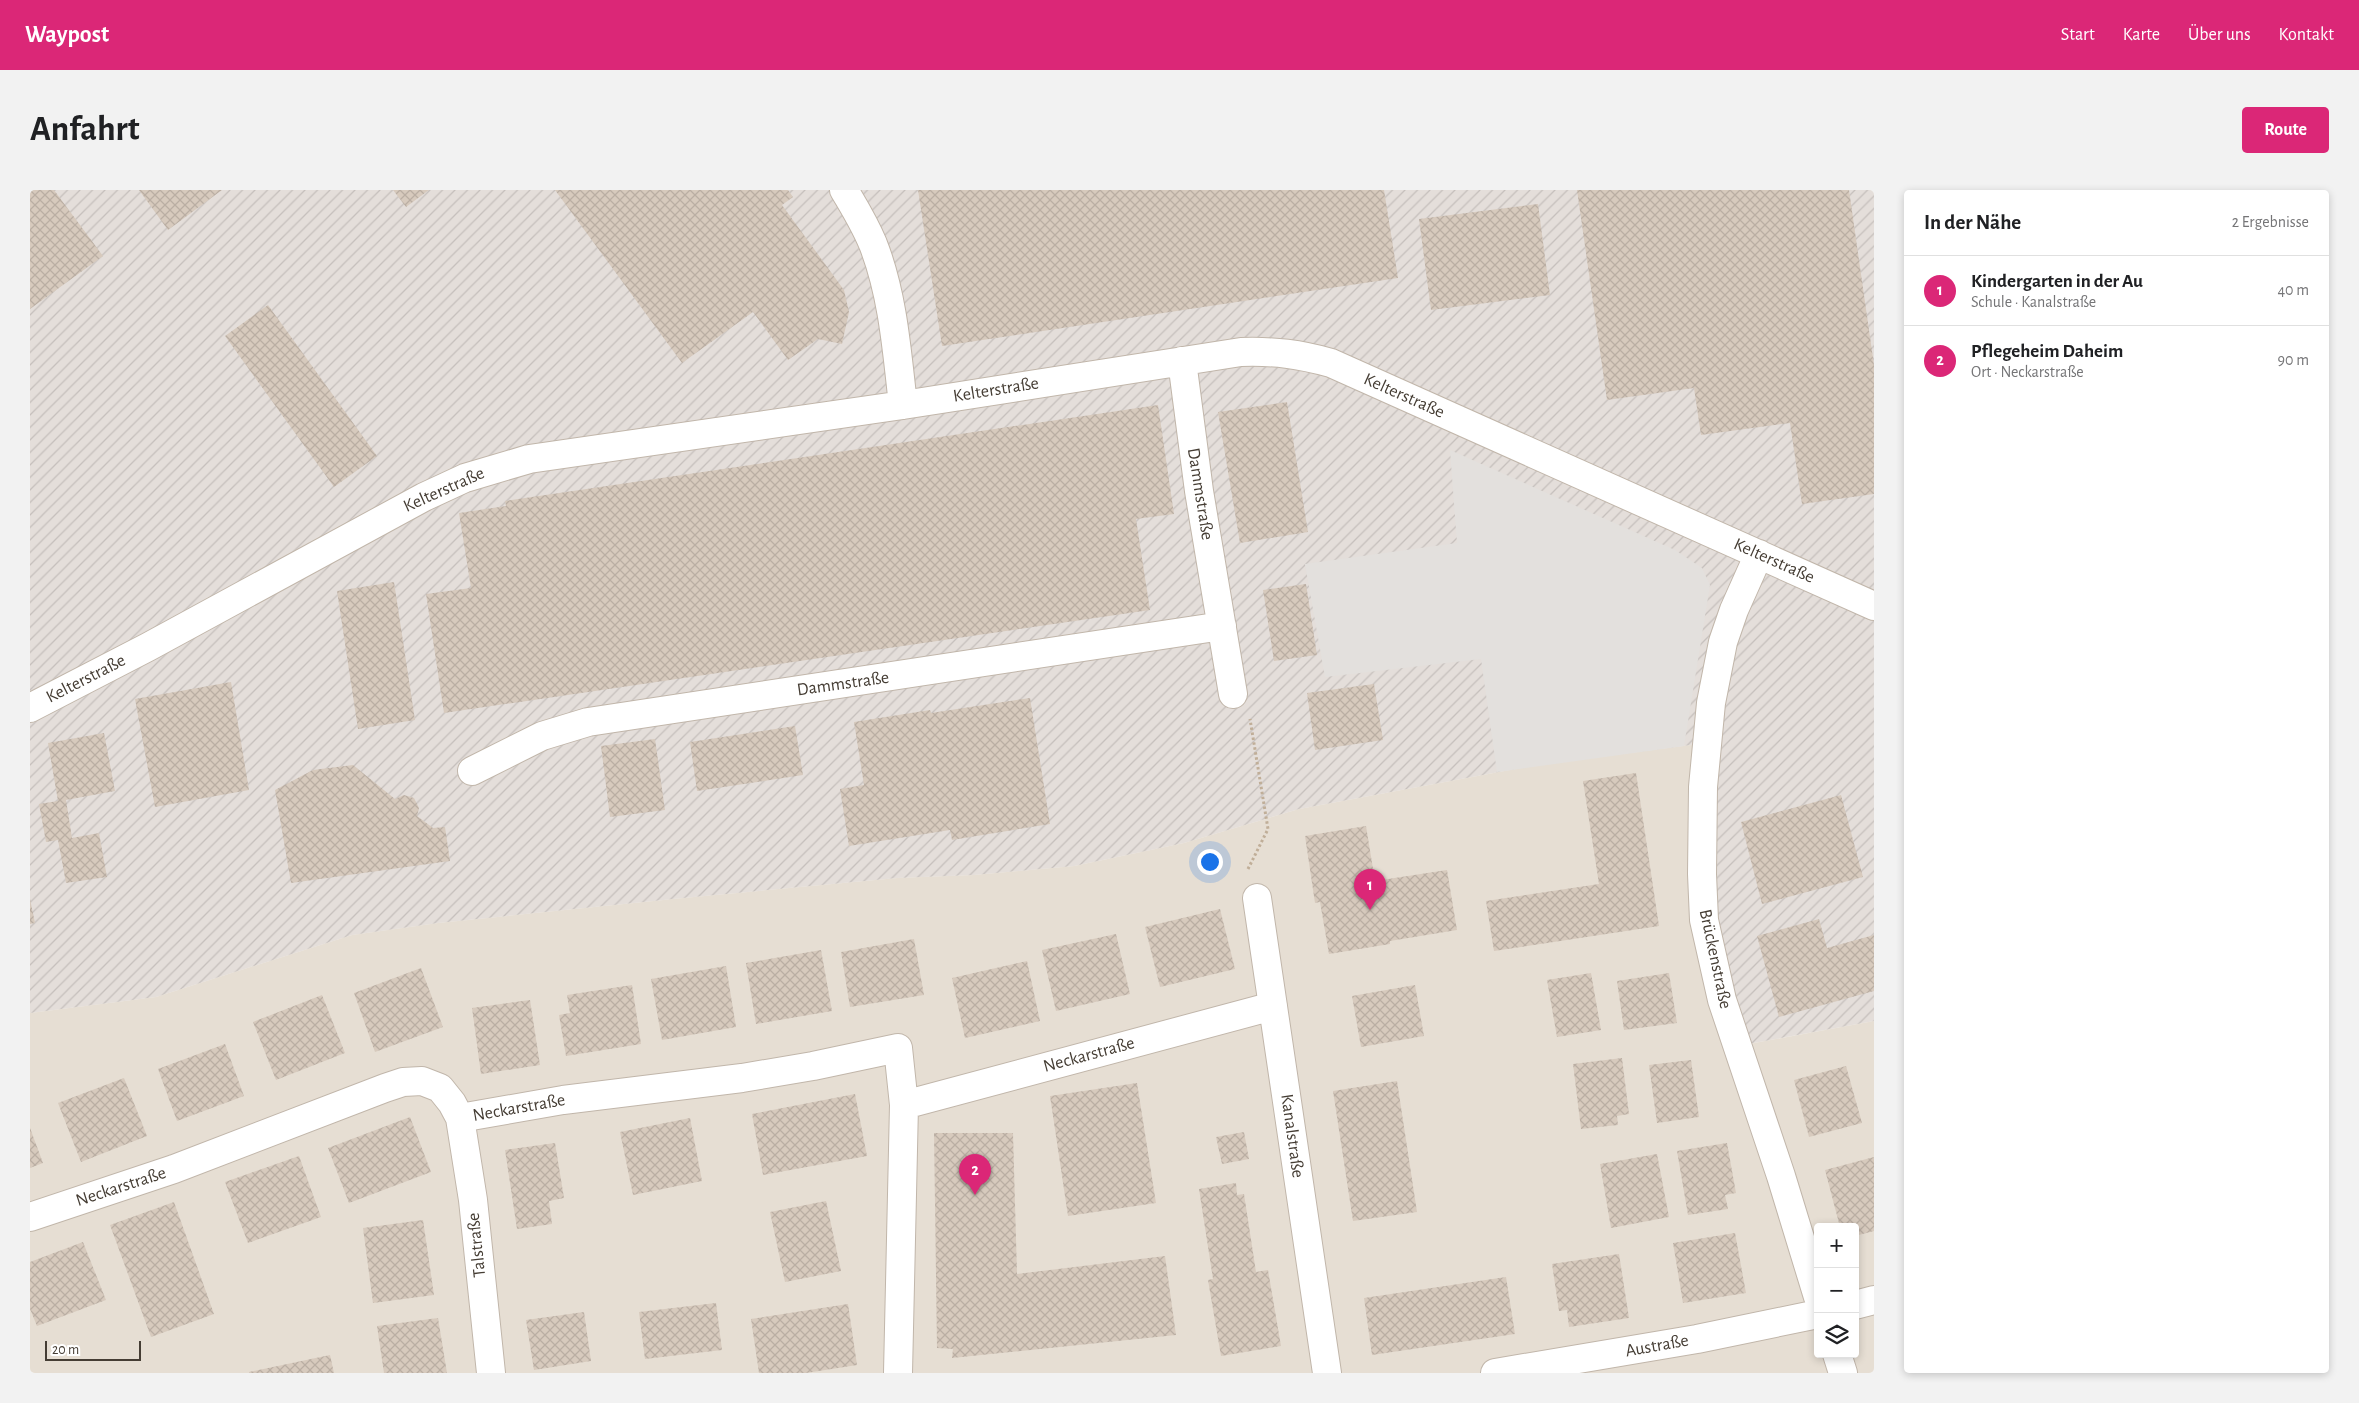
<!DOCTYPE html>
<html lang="de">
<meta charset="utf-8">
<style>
body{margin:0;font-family:"Alegreya Sans",sans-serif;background:#f2f2f2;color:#202124}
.controls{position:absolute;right:15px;bottom:15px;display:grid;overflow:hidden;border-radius:5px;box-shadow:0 2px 8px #0003}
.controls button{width:45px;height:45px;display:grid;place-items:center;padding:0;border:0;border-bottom:1px solid #e0e0e0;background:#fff;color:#202124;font:25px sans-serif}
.scale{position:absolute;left:15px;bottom:12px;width:96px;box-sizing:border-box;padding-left:5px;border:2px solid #453d34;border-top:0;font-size:14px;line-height:18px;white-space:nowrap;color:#453d34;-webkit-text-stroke:4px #fff;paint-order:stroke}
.you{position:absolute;left:1179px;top:671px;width:18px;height:18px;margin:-12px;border:4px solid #fff;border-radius:50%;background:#1a73e8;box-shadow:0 0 0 8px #1a73e833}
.badge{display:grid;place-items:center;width:32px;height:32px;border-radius:50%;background:#db2777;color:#fff;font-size:16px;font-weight:700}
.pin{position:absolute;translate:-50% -41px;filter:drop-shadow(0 1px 2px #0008)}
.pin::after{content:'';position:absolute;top:26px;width:18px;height:15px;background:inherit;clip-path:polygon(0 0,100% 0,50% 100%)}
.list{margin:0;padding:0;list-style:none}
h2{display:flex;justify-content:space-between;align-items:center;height:65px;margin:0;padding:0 20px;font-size:21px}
h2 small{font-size:16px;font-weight:400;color:#757577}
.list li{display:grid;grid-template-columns:32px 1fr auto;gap:15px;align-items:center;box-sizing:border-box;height:70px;padding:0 20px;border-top:1px solid #e0e0e0}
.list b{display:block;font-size:19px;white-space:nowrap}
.list p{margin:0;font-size:16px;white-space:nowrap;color:#757577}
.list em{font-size:16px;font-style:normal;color:#757577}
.icon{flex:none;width:28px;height:28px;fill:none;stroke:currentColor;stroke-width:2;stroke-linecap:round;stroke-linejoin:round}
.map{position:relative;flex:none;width:1844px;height:1183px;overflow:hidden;border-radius:5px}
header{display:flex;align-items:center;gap:30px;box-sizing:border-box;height:70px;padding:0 25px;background:#db2777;color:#fff}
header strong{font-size:24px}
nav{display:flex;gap:28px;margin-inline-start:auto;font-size:18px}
.intro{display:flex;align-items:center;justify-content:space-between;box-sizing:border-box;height:120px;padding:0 30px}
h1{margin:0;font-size:35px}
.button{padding:12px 22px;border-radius:5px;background:#db2777;color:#fff;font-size:18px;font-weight:700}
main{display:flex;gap:30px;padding:0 30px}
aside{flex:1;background:#fff;border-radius:5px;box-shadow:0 2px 8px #0003}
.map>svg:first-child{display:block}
</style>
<header>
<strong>Waypost</strong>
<nav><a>Start</a><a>Karte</a><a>Über uns</a><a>Kontakt</a></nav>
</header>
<div class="intro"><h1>Anfahrt</h1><a class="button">Route</a></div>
<main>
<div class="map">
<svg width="1844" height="1183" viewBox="0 0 1844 1183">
<defs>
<pattern id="industrial-furrows" width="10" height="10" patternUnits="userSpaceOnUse" patternTransform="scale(1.25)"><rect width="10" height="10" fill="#e4deda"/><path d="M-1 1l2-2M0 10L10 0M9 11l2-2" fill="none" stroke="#c5bfbc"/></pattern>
<pattern id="building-cross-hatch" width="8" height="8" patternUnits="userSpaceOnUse" patternTransform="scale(1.25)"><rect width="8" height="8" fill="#d7cabd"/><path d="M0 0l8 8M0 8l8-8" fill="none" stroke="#baaea3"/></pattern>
</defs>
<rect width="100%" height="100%" fill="#f2ede5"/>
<path fill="#e6ded3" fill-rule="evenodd" d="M1676 553 1708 856 1844 831V1183H0V823L126 807 322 745 408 733 653 708 867 688 944 685 1044 676 1154 653 1269 619 1501 576ZM1788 1037H1825V1164H1788Z"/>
<path fill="url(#industrial-furrows)" d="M0 0H1844V831L1707 856 1692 810 1676 553 1501 576 1269 619 1154 653 1044 676 944 685 867 688 653 708 408 733 322 745 126 807 0 823Z"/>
<path fill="#e3e0dd" d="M1420 260 1645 360 1672 378 1680 395 1654 556 1467 582 1451 469 1295 487 1275 374 1427 353Z"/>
<path fill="url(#building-cross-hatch)" d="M0 0H24L73 66 0 119Z
M109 0H192L138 40Z
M363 0H399L376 17Z
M525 0H758L763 7 752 15 814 100 819 122 812 154 788 149 758 170 723 122 652 173Z
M888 0H1354L1368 88 912 156Z
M1547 0H1819L1844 175V304L1772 314 1760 233 1671 245 1664 198 1577 210Z
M1508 14 1520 105 1401 120 1389 29Z
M238 115 347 266 304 297 195 146Z
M1257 212 1278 342 1210 353 1188 222Z
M1128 215 1144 324 1106 329 1120 420 414 523 396 404 441 398 429 323 476 316 475 311Z
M364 392 385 530 328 539 307 401Z
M1276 394 1287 465 1244 471 1233 400Z
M201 492 219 600 125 617 105 509Z
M1344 494 1353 550 1285 560 1277 503Z
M1000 508 1020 634 922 650 920 640 819 656 810 599 834 595 824 532 900 520 901 523Z
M765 536 773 585 667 601 660 552Z
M74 543 85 601 36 610 42 648 69 643 77 687 36 693 28 650 16 652 9 614 28 611 18 553Z
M625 549 635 620 580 627 571 556Z
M323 575 365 609 374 605 384 608 389 618 387 626 403 638 415 637 420 671 261 693 245 600 283 580Z
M1606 583 1629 736 1464 761 1456 711 1569 694 1553 591Z
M1811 605 1833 687 1732 714 1711 632Z
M1336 636 1345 691 1417 680 1427 740 1360 751V754L1299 764 1290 712 1285 713 1275 646Z
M0 709 5 733 0 734Z
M1190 719 1205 779 1130 797 1115 737Z
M1789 729 1797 758 1844 745V801L1749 827 1727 746Z
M1086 744 1100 804 1026 821 1012 760Z
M884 749 894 805 820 817 811 762Z
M791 760 802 821 726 834 716 773Z
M997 771 1010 831 935 848 922 788Z
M696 776 706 837 632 850 621 789Z
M391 778 413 837 345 862 324 803Z
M1561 783 1571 840 1527 847 1517 790Z
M1639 783 1647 833 1594 840 1587 791Z
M602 795 611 854 536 866 529 825 540 823 537 805Z
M1385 795 1394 846 1331 857 1322 806Z
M292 805 315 863 246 890 223 832Z
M500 810 510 875 451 884 442 818Z
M195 854 214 906 147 931 128 879Z
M1592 868 1599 924 1587 926 1588 935 1551 939 1543 874Z
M1661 870 1669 927 1627 933 1619 875Z
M1816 876 1832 933 1779 947 1764 890Z
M94 888 117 946 51 972 28 913Z
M1367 891 1387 1022 1323 1031 1303 901Z
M1107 893 1126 1013 1038 1026 1020 906Z
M825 904 837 966 733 985 722 924Z
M380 927 401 982 319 1013 298 958Z
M660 928 672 991 603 1005 590 942Z
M0 938 13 973 0 978Z
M1214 942 1219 969 1192 974 1186 947Z
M904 943H983L987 1084 1135 1066 1146 1145 922 1168 923 1159 907 1158Z
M525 953 534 1008 519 1011 522 1034 487 1039 475 960Z
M1697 953 1706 1003 1695 1005 1698 1019 1658 1025 1647 961Z
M1627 964 1639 1027 1581 1038 1570 974Z
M269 966 291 1027 218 1053 195 992Z
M1844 967V1041L1825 1046V1037H1810L1795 980Z
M1206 993 1207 1005 1214 1004 1226 1082 1238 1080 1251 1156 1191 1166 1178 1090 1183 1089 1169 999Z
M796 1011 811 1081 755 1092 740 1022Z
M144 1012 184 1124 121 1147 80 1035Z
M393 1030 404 1105 343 1113 333 1038Z
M1705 1043 1716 1103 1653 1113 1643 1053Z
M53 1052 76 1110 7 1136 0 1119V1072Z
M1589 1064 1599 1128 1539 1137 1537 1120 1529 1121 1522 1074Z
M1476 1087 1485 1144 1342 1165 1334 1108Z
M686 1113 692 1160 615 1169 609 1122Z
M818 1114 827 1175 776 1183H729L721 1129Z
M554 1122 561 1171 504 1180 496 1130Z
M408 1128 417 1183H354L347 1136Z
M300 1165 304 1183H219V1182Z"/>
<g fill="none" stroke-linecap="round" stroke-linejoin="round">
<defs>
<path id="minor" d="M814 0C825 18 835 35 843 54 863 105 867 162 873 215
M1152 171 1169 301 1203 504
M1729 364 1704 420 1693 452 1681 513 1673 597 1672 684 1674 730 1692 810 1751 986 1788 1107
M0 518 118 457 394 307 435 288 499 269 873 215 1211 162C1245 161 1269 164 1301 173L1844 416
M442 581 512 546 558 532 1192 436
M1227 708 1297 1183
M430 928 533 910 712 888 783 876 868 858 874 915 1243 816
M0 1027 144 979 355 898 373 892 392 891 410 898 422 913 430 928 443 1010 461 1183
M1825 1115 1844 1110
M1807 1164 1813 1183
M868 1183 874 915
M1465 1183 1667 1149 1788 1124"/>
</defs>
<use href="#minor" stroke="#c1b6aa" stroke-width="30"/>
<path stroke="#c0ae98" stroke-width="3" stroke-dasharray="2.5 2.5" stroke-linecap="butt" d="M1218 679 1238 639 1220 529"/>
<use href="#minor" stroke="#fff" stroke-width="28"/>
</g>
<g text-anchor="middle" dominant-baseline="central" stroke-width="4.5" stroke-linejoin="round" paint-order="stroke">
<g font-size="18" fill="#453d34" stroke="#fff">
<text transform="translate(966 200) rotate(-9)">Kelterstraße</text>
<text transform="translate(1374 206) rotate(24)">Kelterstraße</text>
<text transform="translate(414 300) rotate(-24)">Kelterstraße</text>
<text transform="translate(1170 304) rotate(81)">Dammstraße</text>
<text transform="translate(1744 371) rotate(24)">Kelterstraße</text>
<text transform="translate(56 489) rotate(-27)">Kelterstraße</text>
<text transform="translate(813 494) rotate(-8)">Dammstraße</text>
<text transform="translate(1685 769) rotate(78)">Brückenstraße</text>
<text transform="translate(1059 865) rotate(-15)">Neckarstraße</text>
<text transform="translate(489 918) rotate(-10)">Neckarstraße</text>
<text transform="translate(1262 946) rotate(82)">Kanalstraße</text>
<text transform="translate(91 997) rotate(-18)">Neckarstraße</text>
<text transform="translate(447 1055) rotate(-96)">Talstraße</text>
<text transform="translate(1627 1156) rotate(-10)">Austraße</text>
</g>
</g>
</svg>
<div class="controls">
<button>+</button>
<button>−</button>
<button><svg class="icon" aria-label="layers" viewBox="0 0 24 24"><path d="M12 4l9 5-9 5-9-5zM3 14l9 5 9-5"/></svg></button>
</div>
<div class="scale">20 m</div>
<div class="you"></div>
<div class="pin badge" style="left:1340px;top:720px">1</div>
<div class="pin badge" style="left:945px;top:1005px">2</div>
</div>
<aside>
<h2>In der Nähe<small>2 Ergebnisse</small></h2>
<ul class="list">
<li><span class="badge">1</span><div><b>Kindergarten in der Au</b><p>Schule · Kanalstraße</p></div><em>40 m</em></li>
<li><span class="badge">2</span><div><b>Pflegeheim Daheim</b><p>Ort · Neckarstraße</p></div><em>90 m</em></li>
</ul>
</aside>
</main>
